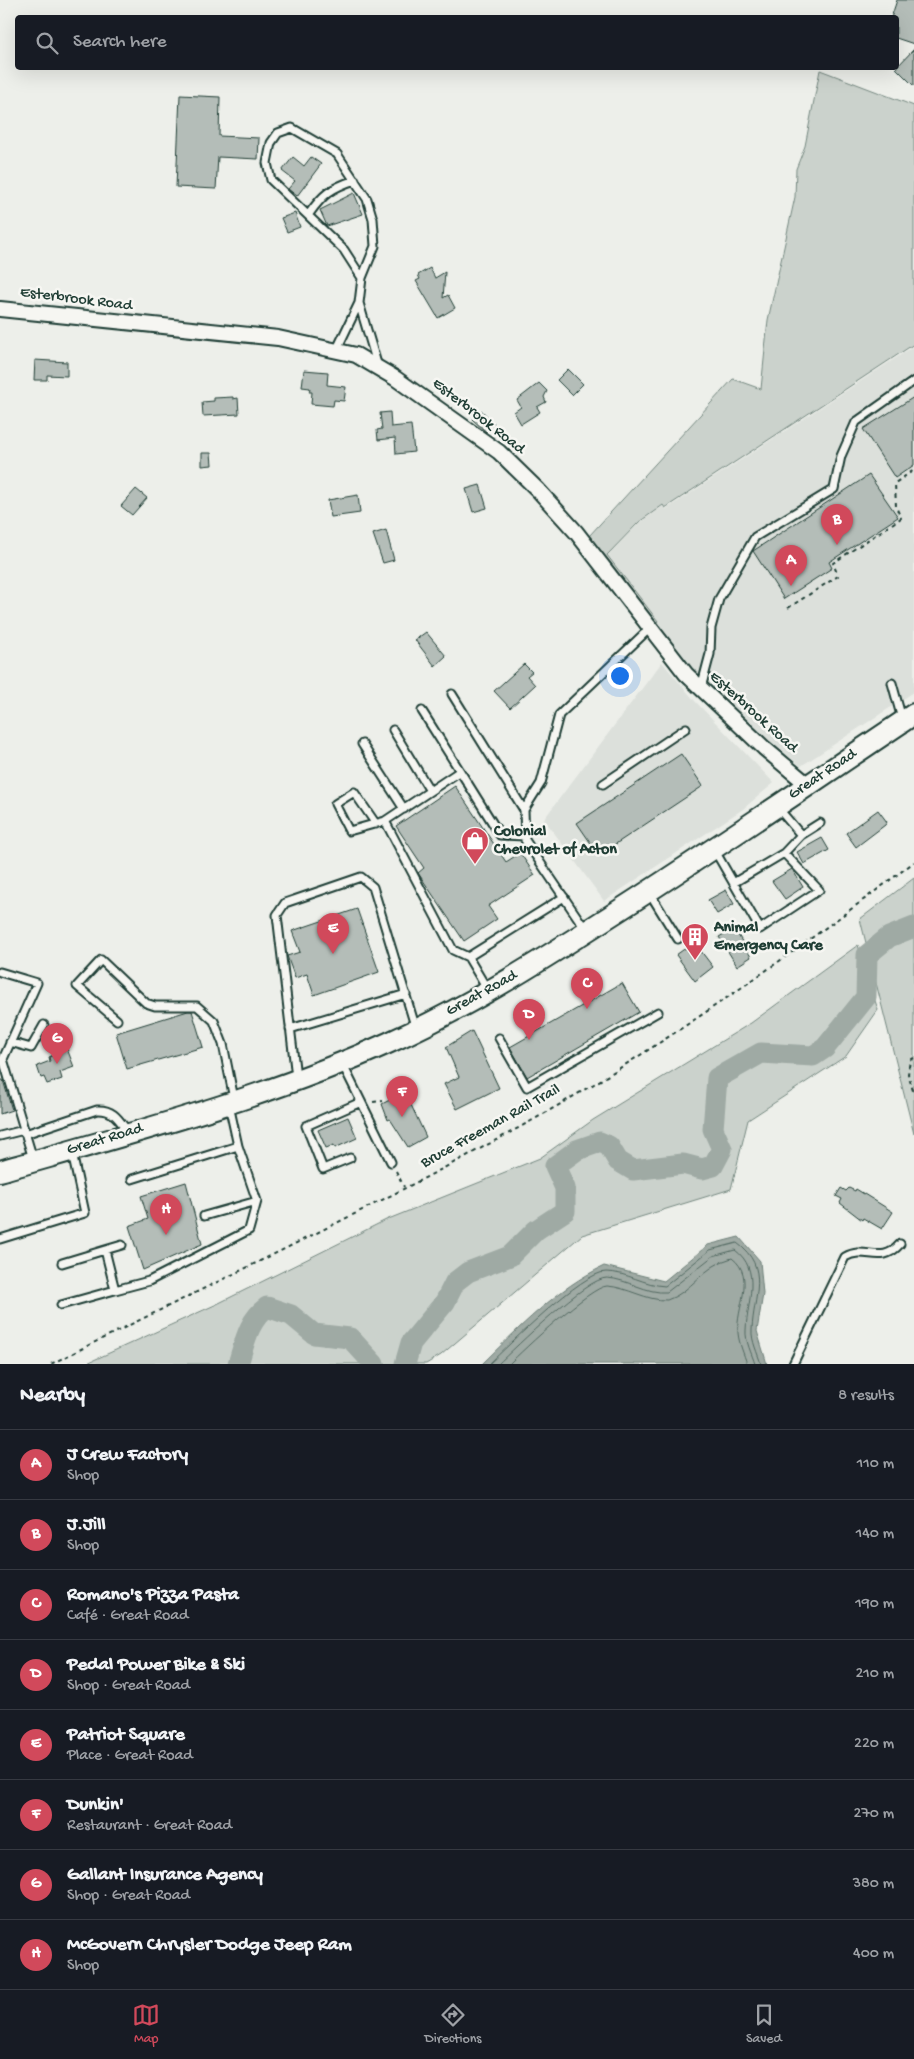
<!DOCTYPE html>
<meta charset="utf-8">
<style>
body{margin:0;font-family:"Gochi Hand",sans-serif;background:#242831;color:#f1f3f6}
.you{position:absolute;left:619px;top:675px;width:18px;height:18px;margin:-12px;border:4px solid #fff;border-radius:50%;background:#1a73e8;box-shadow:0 0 0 8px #1a73e833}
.badge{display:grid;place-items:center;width:32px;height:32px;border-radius:50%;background:#d1495b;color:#fff;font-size:16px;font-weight:700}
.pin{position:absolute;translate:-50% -41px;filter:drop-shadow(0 1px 2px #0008)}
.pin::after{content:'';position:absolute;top:26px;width:18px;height:15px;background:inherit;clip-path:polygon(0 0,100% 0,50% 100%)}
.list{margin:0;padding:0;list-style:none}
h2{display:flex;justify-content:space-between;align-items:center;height:65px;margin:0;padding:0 20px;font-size:21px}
h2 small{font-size:16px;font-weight:400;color:#9ea1a6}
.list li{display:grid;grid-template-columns:32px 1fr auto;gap:15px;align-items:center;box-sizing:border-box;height:70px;padding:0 20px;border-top:1px solid #363941}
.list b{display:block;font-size:19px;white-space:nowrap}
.list p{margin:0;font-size:16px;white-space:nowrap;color:#9ea1a6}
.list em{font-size:16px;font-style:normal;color:#9ea1a6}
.icon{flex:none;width:28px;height:28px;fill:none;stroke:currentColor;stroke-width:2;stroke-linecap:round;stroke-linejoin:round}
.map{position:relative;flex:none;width:914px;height:1364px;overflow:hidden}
.search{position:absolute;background:#171b24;box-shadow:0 5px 20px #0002;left:15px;right:15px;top:15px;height:55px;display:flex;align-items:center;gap:12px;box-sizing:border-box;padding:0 18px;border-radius:5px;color:#9ea1a6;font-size:19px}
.sheet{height:625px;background:#171b24}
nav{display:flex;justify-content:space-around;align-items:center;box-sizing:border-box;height:70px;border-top:1px solid #363941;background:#171b24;font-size:14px;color:#9ea1a6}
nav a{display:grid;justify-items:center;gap:2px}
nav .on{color:#d1495b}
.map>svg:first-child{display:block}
</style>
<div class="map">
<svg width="914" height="1364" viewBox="0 0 914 1364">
<rect width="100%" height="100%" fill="#edefea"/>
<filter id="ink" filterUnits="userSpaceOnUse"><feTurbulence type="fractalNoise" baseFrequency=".02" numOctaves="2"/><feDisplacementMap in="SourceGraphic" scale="10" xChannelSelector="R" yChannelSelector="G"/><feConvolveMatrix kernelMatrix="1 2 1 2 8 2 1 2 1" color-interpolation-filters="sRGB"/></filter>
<g filter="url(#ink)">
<path fill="#dce0db" d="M914 346V692L801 766 707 691 656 623 658 621 608 555 639 523 663 506 666 509Z
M662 662 694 700 774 783 743 809 604 901 544 819Z"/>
<path fill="#cbd2cc" stroke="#758880" d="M820 70 914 106V344L665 508 663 505 639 522 607 555 658 621 656 623 589 536 733 379 761 389 768 320 795 197 796 169 805 146Z
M914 878V1134L860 919Z
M858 945 878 1010 846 1056 748 1120 731 1189 582 1235 441 1355 426 1364H85L217 1304 386 1220 540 1158 593 1120 751 1023Z"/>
<path fill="#9faaa4" stroke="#6c7e77" d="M739 1237 760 1261 763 1294 757 1331 767 1364H482C519 1328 557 1288 604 1266L664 1281 708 1245Z"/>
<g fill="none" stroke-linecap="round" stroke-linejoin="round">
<path stroke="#526961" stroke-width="1" d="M489 1364C508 1346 583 1271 606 1272 626 1272 645 1285 665 1286L710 1250 737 1243C771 1268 753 1297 752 1330 751 1340 758 1354 761 1364
M498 1364C515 1348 587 1277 607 1278 627 1279 647 1294 667 1292L713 1256 735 1250C762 1270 747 1302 746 1330 745 1341 752 1354 755 1364
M509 1364C523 1350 591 1286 607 1286 627 1287 647 1301 667 1300 691 1293 703 1265 732 1258 757 1277 735 1309 738 1333 739 1344 744 1354 747 1364"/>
<path stroke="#9faaa4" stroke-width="21" d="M238 1364C245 1342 248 1321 267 1307L291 1315 314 1334 350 1338 374 1364
M405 1364 411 1343 445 1302 455 1282 468 1272 510 1256 536 1230 565 1211V1188L555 1166 577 1150 600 1142 609 1146 618 1161 633 1170 683 1164 702 1169 713 1166 722 1149 713 1129 717 1078 761 1053 813 1056 825 1048 866 997 867 955 889 937 914 927"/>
</g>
<path fill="#b4bdb8" stroke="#1f3d34" d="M897 0H914V44L896 38V18H891Z
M914 49V86L896 68Z
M180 95 220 97 219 136 259 138 258 159 218 157 216 189 176 187Z
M293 157 304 166 311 157 321 164 297 196 288 189 295 181 282 171Z
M354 193 363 214 327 226 320 210Z
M295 213 300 227 287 232 281 218Z
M430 268 435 278 445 272 443 298 448 295 455 308 438 318 416 281 420 279 418 275Z
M35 360 67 362V376L47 375V380H34Z
M568 369 583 384 572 395 557 380Z
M304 370 328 372 327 385 346 387 344 401 334 400 333 406 311 404 312 392H309L310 388 302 387Z
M539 383 547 391 544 397 546 402 537 407 540 412 521 424 514 412 521 407 517 400Z
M233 397V399L238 398 239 414 203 416 202 402 214 401V398Z
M914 397V465L895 478 863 429Z
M481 410 494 423 486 432 472 419Z
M390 412 391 427 411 425 414 452 396 454 395 438 378 440 377 430 382 429 380 413Z
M202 453H211L212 465 202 466Z
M869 475 898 517 829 562 832 568 784 599 753 551Z
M480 485 487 508 473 512 466 489Z
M136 489 147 498 132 515 121 506Z
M358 495 360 513 331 517 328 500Z
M386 530 394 560 383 563 373 534Z
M426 632 446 656 435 666 415 640Z
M524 664 532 672 527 676 535 685 510 708 494 691Z
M681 754 703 786 599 855 577 823Z
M455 786 506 862 520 853 535 875 488 906 497 919 464 941 418 873 424 868 396 826Z
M878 810 887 822 885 825 856 847 846 833Z
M822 838 829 850 804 864 797 852Z
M792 869 803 887 785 899 772 881Z
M726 890 734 904 717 914 708 900Z
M357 909 379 972 314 995 307 974 295 978 287 956 300 952 292 931Z
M734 928 751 957 737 966 719 937Z
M694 942 713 967 695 981 676 955Z
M622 983 639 1012 527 1077 510 1047Z
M188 1011H192L203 1047 127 1069 116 1033Z
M472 1031 499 1088 457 1109 444 1084 459 1077 446 1047Z
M66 1046 74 1067 60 1072 62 1079 47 1084 44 1077 41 1078 37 1066 50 1061 49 1057 56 1054 54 1050Z
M0 1080H3L12 1110 0 1114Z
M405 1092 426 1137 408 1147 390 1119 388 1120 382 1104Z
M348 1117 357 1138 335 1148 334 1145 326 1148 318 1130Z
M186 1182 202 1244 143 1270 129 1226 148 1219 141 1196Z
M841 1188 846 1191 849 1188 855 1191 856 1189 893 1212 882 1229 863 1218 862 1220 840 1203 842 1199 836 1196Z"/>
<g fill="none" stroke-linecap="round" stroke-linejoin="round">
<defs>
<path id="service" d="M309 214C323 194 331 188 355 180
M359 303 378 367
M336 351 359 303 362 278 344 250 271 180 267 163 271 143 278 133 292 128 337 154 367 199 373 219 375 246 362 278
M892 683 902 719
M701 688 710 654 711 628 719 599 755 537 834 489 841 456 856 422 914 381
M452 694 524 810
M422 711 460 771
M393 730 430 791
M362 744 404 809
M603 784 686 728
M778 808 801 835
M376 824 354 792 335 804 349 831 385 821
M715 851 760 929 819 890 784 853
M735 882 784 853 801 835 820 823
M649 892 678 939
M586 930 525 840 524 810 541 783 559 715 650 628
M468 957 453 950 385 821 460 771 500 835 525 836
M0 972 37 983 3 1059
M487 989 468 957 564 897
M117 1020 77 986 101 960 146 1003 155 1006H197L214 1021 223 1044 234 1099
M290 1029 406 994
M499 1038 527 1087 658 1012
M10 1042 31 1048 44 1025
M0 1060 3 1059 33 1159
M343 1065 391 1162
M296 1077 277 915 285 903 361 877 373 887 416 1029
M25 1134 97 1110C114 1109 119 1120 128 1132
M0 1136 24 1130
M350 1158 323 1169 306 1126 361 1102
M132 1179 238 1146
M204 1216 257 1201 238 1146 229 1105
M0 1239 85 1213 72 1153
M105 1250 122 1245
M62 1263 105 1250 115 1290 149 1281 249 1230 257 1201
M61 1305 115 1290
M793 1364 845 1257C866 1245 881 1266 900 1244"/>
<path id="minor" d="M0 309 278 338 356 355 395 378 499 452 538 490 576 532 686 674 764 748 808 785"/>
<path id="secondary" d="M0 1171C129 1134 266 1098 388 1043 464 1009 534 965 604 920 708 854 811 783 914 714"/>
</defs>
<use href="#service" stroke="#1f3d34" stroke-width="11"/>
<use href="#minor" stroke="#1f3d34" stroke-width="18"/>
<use href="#secondary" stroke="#1f3d34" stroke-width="24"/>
<path stroke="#1f3d34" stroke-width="2" stroke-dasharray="4 4" stroke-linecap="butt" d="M788 608 838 576 833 563 901 518 896 507 895 483 914 470
M914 1058 910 1060 908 1074 914 1094
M373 1102 383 1101
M396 1171 404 1187
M51 1364C211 1284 374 1208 531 1121 665 1045 791 955 914 862"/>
<use href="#service" stroke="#f6f6f2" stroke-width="7"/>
<use href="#minor" stroke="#f6f6f2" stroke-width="14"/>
<use href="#secondary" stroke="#f6f6f2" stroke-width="20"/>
</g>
</g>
<defs>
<symbol id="shop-pin" viewBox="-11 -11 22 30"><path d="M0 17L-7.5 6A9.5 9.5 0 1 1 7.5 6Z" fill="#d1495b" stroke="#f6f6f2"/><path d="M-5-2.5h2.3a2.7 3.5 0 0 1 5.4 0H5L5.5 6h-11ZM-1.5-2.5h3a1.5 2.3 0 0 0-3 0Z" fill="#fff"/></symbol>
<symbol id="building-pin" viewBox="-11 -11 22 30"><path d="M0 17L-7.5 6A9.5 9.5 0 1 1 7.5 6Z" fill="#d1495b" stroke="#f6f6f2"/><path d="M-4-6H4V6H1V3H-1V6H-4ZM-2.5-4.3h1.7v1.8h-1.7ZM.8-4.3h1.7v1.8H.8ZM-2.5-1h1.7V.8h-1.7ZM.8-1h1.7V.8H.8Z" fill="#fff"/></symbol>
</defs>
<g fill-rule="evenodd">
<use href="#shop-pin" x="459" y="825" width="32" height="43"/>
<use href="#building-pin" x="679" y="921" width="32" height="43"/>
</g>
<g text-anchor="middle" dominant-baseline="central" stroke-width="5" stroke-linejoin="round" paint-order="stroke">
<g font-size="16" fill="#1f3d34" stroke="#f6f6f2">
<text transform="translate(76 300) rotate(7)">Esterbrook Road</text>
<text transform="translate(478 417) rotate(38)">Esterbrook Road</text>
<text transform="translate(753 713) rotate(42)">Esterbrook Road</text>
<text transform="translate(823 775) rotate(-34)">Great Road</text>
<text transform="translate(482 994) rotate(-29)">Great Road</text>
<text transform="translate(491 1127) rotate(-29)">Bruce Freeman Rail Trail</text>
<text transform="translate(105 1140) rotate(-17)">Great Road</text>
</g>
<g font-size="16" font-weight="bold" fill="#1f3d34" stroke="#f6f6f2" text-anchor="start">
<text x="494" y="832">Colonial<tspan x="494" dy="18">Chevrolet of Acton</tspan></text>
<text x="714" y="928">Animal<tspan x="714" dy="18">Emergency Care</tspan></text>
</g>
</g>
</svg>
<div class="you"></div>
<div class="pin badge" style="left:791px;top:586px">A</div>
<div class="pin badge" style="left:837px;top:545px">B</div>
<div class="pin badge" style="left:587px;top:1009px">C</div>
<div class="pin badge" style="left:529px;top:1040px">D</div>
<div class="pin badge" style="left:333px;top:954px">E</div>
<div class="pin badge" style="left:402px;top:1117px">F</div>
<div class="pin badge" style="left:57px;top:1064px">G</div>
<div class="pin badge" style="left:166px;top:1235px">H</div>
<div class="search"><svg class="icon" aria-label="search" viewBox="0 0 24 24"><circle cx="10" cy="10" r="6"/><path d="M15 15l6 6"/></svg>Search here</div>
</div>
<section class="sheet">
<h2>Nearby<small>8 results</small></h2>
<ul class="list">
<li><span class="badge">A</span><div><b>J Crew Factory</b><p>Shop</p></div><em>110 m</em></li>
<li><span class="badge">B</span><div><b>J.Jill</b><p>Shop</p></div><em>140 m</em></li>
<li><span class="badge">C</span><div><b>Romano's Pizza Pasta</b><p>Café · Great Road</p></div><em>190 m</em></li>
<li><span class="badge">D</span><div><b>Pedal Power Bike &amp; Ski</b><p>Shop · Great Road</p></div><em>210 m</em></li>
<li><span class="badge">E</span><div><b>Patriot Square</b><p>Place · Great Road</p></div><em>220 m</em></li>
<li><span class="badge">F</span><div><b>Dunkin'</b><p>Restaurant · Great Road</p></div><em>270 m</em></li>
<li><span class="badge">G</span><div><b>Gallant Insurance Agency</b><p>Shop · Great Road</p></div><em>380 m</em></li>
<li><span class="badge">H</span><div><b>McGovern Chrysler Dodge Jeep Ram</b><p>Shop</p></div><em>400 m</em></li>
</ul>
</section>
<nav>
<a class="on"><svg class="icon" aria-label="map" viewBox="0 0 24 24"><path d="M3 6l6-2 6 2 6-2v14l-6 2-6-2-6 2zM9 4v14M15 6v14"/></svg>Map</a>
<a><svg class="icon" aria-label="directions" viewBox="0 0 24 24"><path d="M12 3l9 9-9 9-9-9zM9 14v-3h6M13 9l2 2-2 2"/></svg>Directions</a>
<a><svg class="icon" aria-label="saved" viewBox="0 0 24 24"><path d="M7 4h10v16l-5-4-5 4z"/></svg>Saved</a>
</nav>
